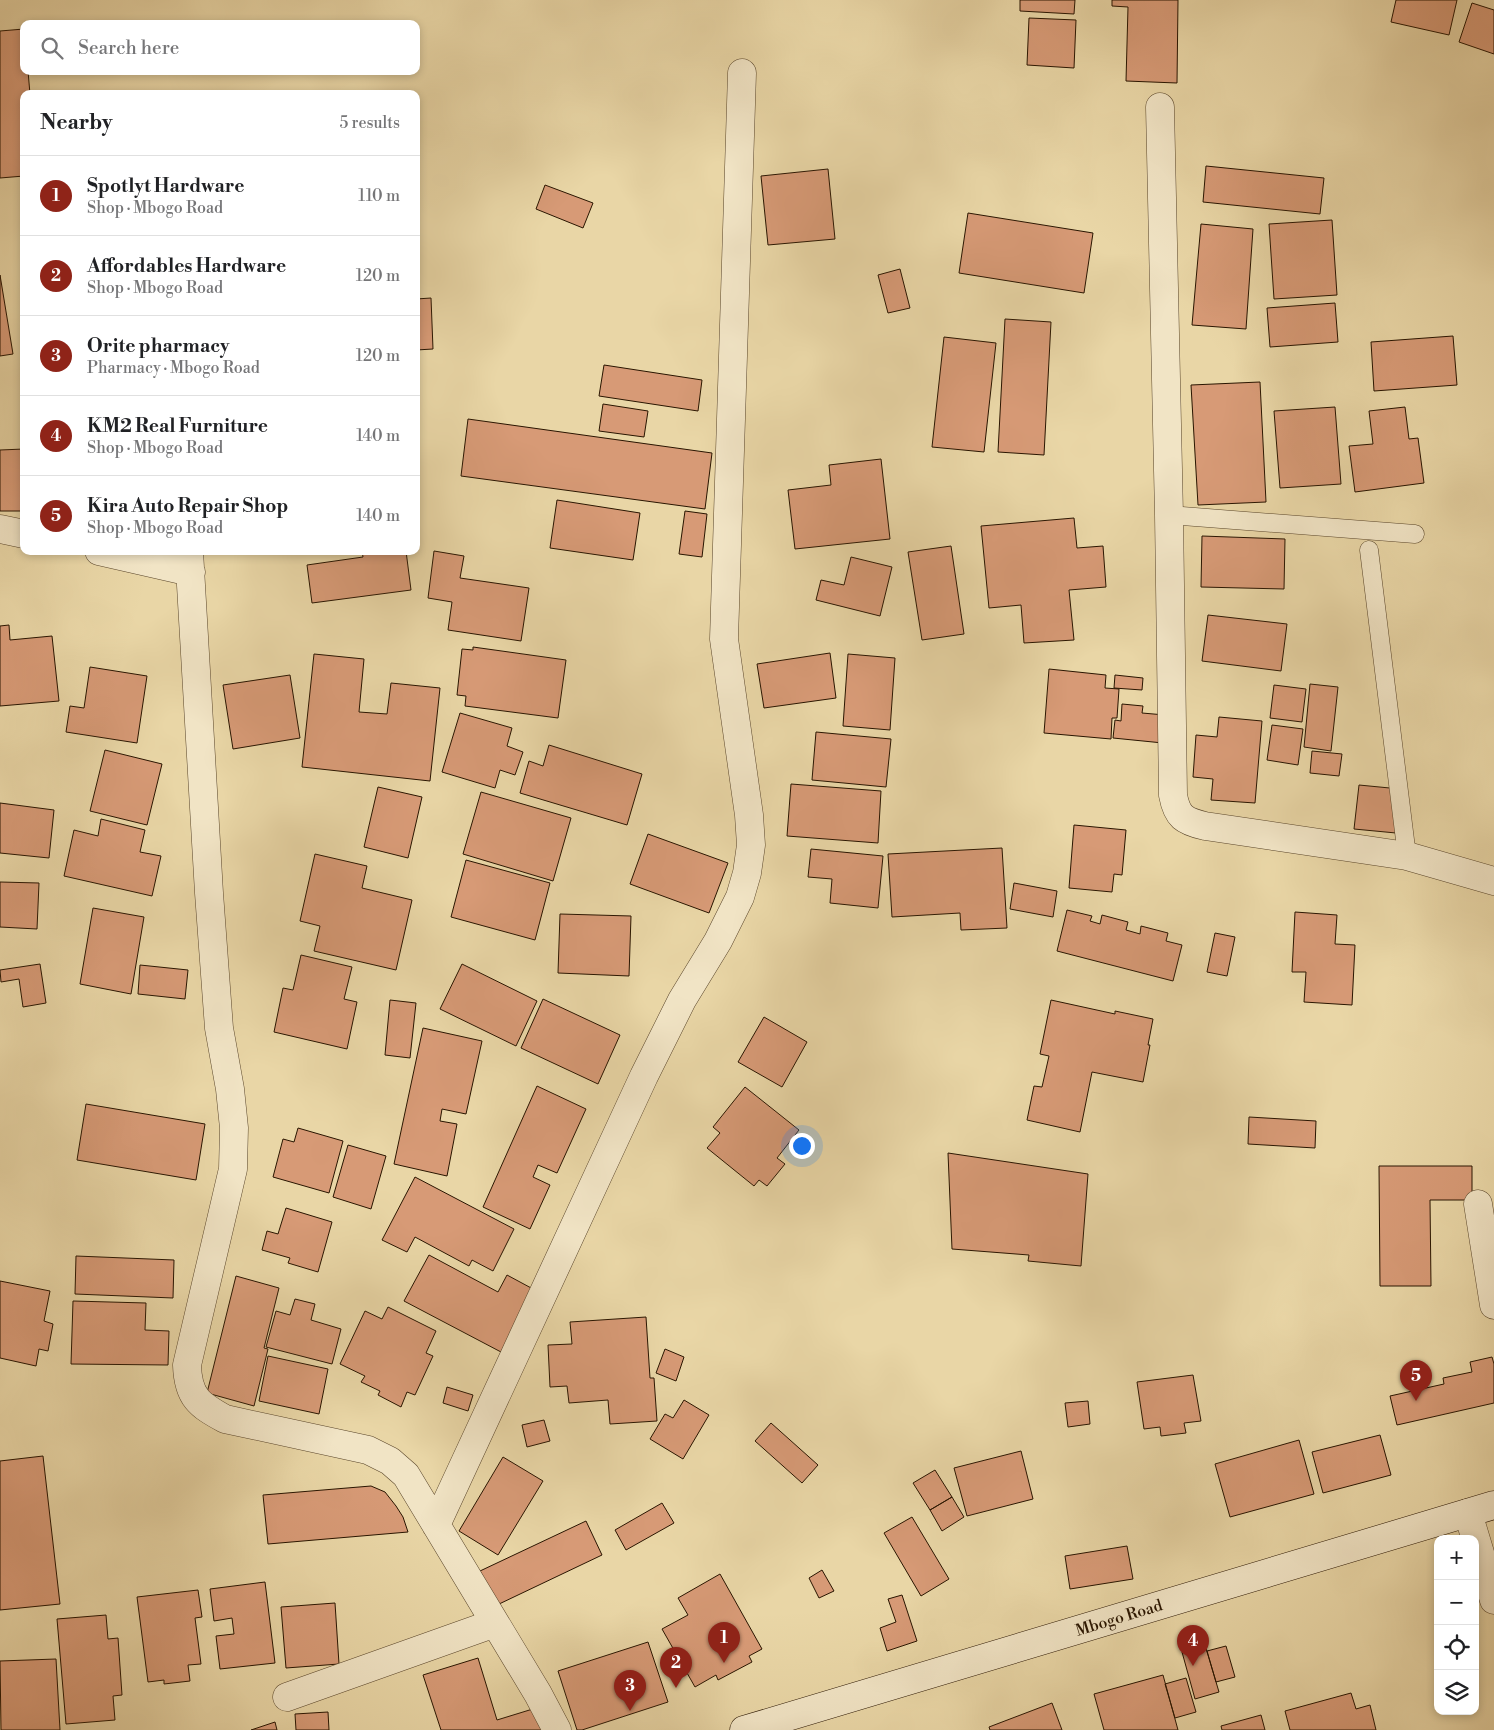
<!DOCTYPE html>
<meta charset="utf-8">
<style>
body{margin:0;font-family:"Libre Bodoni",serif;background:#f2f2f2;color:#202124}
.controls{position:absolute;right:15px;bottom:15px;display:grid;overflow:hidden;border-radius:10px;box-shadow:0 2px 8px #0003}
.controls button{width:45px;height:45px;display:grid;place-items:center;padding:0;border:0;border-bottom:1px solid #e0e0e0;background:#fff;color:#202124;font:25px sans-serif}
.you{position:absolute;left:801px;top:1145px;width:18px;height:18px;margin:-12px;border:4px solid #fff;border-radius:50%;background:#1a73e8;box-shadow:0 0 0 8px #1a73e833}
.badge{display:grid;place-items:center;width:32px;height:32px;border-radius:50%;background:#8f2418;color:#fff;font-size:16px;font-weight:700}
.pin{position:absolute;translate:-50% -41px;filter:drop-shadow(0 1px 2px #0008)}
.pin::after{content:'';position:absolute;top:26px;width:18px;height:15px;background:inherit;clip-path:polygon(0 0,100% 0,50% 100%)}
.list{margin:0;padding:0;list-style:none}
h2{display:flex;justify-content:space-between;align-items:center;height:65px;margin:0;padding:0 20px;font-size:21px}
h2 small{font-size:16px;font-weight:400;color:#757577}
.list li{display:grid;grid-template-columns:32px 1fr auto;gap:15px;align-items:center;box-sizing:border-box;height:80px;padding:0 20px;border-top:1px solid #e0e0e0}
.list b{display:block;font-size:19px;white-space:nowrap}
.list p{margin:0;font-size:16px;white-space:nowrap;color:#757577}
.list em{font-size:16px;font-style:normal;color:#757577}
.icon{flex:none;width:28px;height:28px;fill:none;stroke:currentColor;stroke-width:2;stroke-linecap:round;stroke-linejoin:round}
.map{position:relative;flex:none;width:1494px;height:1730px;overflow:hidden}
.search{position:absolute;background:#fff;box-shadow:0 2px 8px #0003;left:20px;top:20px;width:400px;height:55px;display:flex;align-items:center;gap:12px;box-sizing:border-box;padding:0 18px;border-radius:10px;color:#757577;font-size:19px}
.panel{position:absolute;background:#fff;box-shadow:0 2px 8px #0003;left:20px;top:90px;width:400px;height:465px;border-radius:10px}
.map>svg:first-child{display:block}
</style>
<div class="map">
<svg width="1494" height="1730" viewBox="0 0 1494 1730">
<rect width="100%" height="100%" fill="#e9d6a6"/>
<filter id="stains"><feTurbulence type="fractalNoise" baseFrequency=".004" numOctaves="4"/><feColorMatrix values="0 0 0 0 .2 0 0 0 0 .09 0 0 0 0 .02 0 0 0 .5 -.17"/></filter>
<radialGradient id="worn" r=".72"><stop offset=".6" stop-color="#630" stop-opacity="0"/><stop offset="1" stop-color="#630" stop-opacity=".3"/></radialGradient>
<path fill="#d79a76" stroke="#291500" d="M1020 0H1075L1074 14 1020 11Z
M1112 0H1178L1177 83 1126 81 1128 7 1112 6Z
M1396 0H1457L1449 35 1391 22Z
M1472 3 1494 10V54L1459 42Z
M1029 18 1076 20 1074 68 1027 65Z
M24 29V71H28L30 94H24V176L0 178V31Z
M1206 166 1324 178 1320 214 1203 202Z
M828 169 835 239 768 245 761 176Z
M545 185 593 203 583 228 536 209Z
M968 213 1093 233 1084 293 959 273Z
M1332 220 1337 295 1274 299 1269 224Z
M1201 224 1253 229 1246 329 1192 325Z
M900 269 910 308 888 313 878 275Z
M0 275 13 354 0 356Z
M431 298 433 349 416 350V299Z
M1335 303 1338 342 1270 347 1267 308Z
M1005 319 1051 322 1044 455 998 452Z
M1453 336 1457 385 1374 391 1371 342Z
M944 337 996 343 984 452 932 447Z
M604 365 702 380 698 411 599 396Z
M1260 382 1266 502 1198 505 1191 385Z
M603 404 648 411 644 437 599 431Z
M1335 407 1341 484 1280 488 1274 411Z
M1405 407 1409 439 1418 438 1424 483 1355 492 1349 446 1373 444 1369 411Z
M468 419 712 453 705 509 461 476Z
M24 449V511H0V450Z
M881 459 890 539 795 549 788 490 831 485 829 465Z
M557 500 640 513 633 560 550 548Z
M685 511 707 514 702 557 679 554Z
M1074 518 1077 548 1103 546 1106 587 1069 590 1074 640 1024 643 1021 605 989 608 981 526Z
M1202 536 1285 539 1284 589 1201 587Z
M951 546 964 634 922 640 908 552Z
M362 551H406L411 590 312 603 307 565 363 557Z
M434 551 464 556 460 578 529 588 521 641 448 630 452 602 428 598Z
M851 557 892 567 880 616 816 600 821 580 844 585Z
M1208 615 1287 624 1281 671 1202 661Z
M9 625 10 640 52 636 59 701 0 706V626Z
M473 647 566 660 558 718 465 706 466 696 457 695 462 649 473 650Z
M830 653 836 698 764 708 757 664Z
M314 654 364 659 359 712 387 714 391 683 440 688 430 781 302 767Z
M848 654 895 658 890 730 843 726Z
M90 667 147 676 137 743 66 732 70 706 84 708Z
M1049 669 1106 675 1105 688 1119 689 1117 718H1112L1111 739 1044 733Z
M290 675 300 738 233 749 223 685Z
M1115 675 1143 678 1142 690 1114 688Z
M1310 684 1338 687 1331 751 1304 747Z
M1274 685 1306 689 1302 722 1270 718Z
M1122 704 1143 706 1142 713 1165 715 1163 743 1113 738 1115 720 1121 721Z
M460 713 512 728 507 746 523 752 515 775 500 770 495 788 442 772Z
M1219 717 1262 721 1255 803 1211 800 1213 779 1193 777 1196 735 1217 737Z
M1272 725 1303 729 1298 765 1267 760Z
M816 732 891 739 886 787 812 780Z
M549 745 642 774 627 825 520 793 529 761 543 766Z
M105 750 162 764 147 825 90 811Z
M1312 751 1342 754 1339 776 1310 773Z
M791 784 881 791 878 843 787 836Z
M1359 785 1400 789 1396 833 1354 829Z
M378 787 422 797 408 858 364 847Z
M481 792 571 818 553 881 463 854Z
M0 803 54 810 49 858 0 853Z
M101 819 145 830 140 852 161 856 152 896 64 876 74 830 98 836Z
M1074 825 1126 830 1122 875 1114 874 1112 892 1069 888Z
M648 834 728 863 709 913 630 884Z
M1002 848 1007 928 961 930 960 913 892 917 888 854Z
M811 849 883 856 878 908 830 903 832 879 808 877Z
M315 854 367 866 362 888 412 900 396 970 314 951 320 926 300 921Z
M466 860 550 883 535 940 451 917Z
M0 882 39 883 37 929 0 927Z
M1014 883 1057 891 1053 917 1010 909Z
M93 908 144 917 131 994 80 984Z
M1067 910 1092 916 1090 921 1100 924 1102 915 1128 922 1126 930 1140 934 1141 926 1168 933 1166 941 1182 945 1173 981 1057 951Z
M1295 912 1337 915 1335 944 1355 945 1352 1005 1304 1002 1306 972H1292Z
M560 914 631 916 629 976 558 973Z
M1215 933 1235 937 1227 976 1207 972Z
M301 955 352 967 344 999 357 1002 347 1049 274 1032 283 988 293 990Z
M40 964 46 1003 23 1007 19 979 1 982 0 970Z
M462 964 537 1001 516 1046 440 1009Z
M140 965 188 970 185 999 138 994Z
M543 999 620 1035 598 1084 521 1048Z
M390 1000 416 1003 410 1058 385 1055Z
M1051 1000 1115 1014V1011L1153 1019 1148 1045H1150L1143 1082 1092 1072 1080 1132 1027 1120 1034 1086 1042 1087 1049 1056 1040 1054Z
M764 1017 807 1042 782 1087 738 1062Z
M423 1028 482 1041 466 1114 442 1109 440 1121 457 1124 447 1176 394 1164Z
M537 1086 586 1109 557 1173 538 1165 533 1177 550 1185 530 1229 483 1207Z
M745 1087 799 1130 777 1158 785 1164 767 1186 759 1180 754 1186 707 1148 720 1133 713 1127Z
M86 1104 205 1124 196 1180 77 1160Z
M1249 1117 1316 1121 1315 1148 1248 1144Z
M298 1128 343 1141 329 1193 273 1177 283 1139 294 1142Z
M348 1145 386 1156 371 1209 333 1197Z
M948 1153 1088 1174 1081 1266 1028 1261 1029 1255 952 1249Z
M1379 1166H1472V1200H1430L1431 1286H1380Z
M415 1177 514 1229 493 1271 472 1260 469 1266 415 1237 407 1252 382 1240Z
M286 1208 332 1222 318 1272 288 1263 290 1258 262 1250 267 1231 278 1234Z
M429 1255 498 1292 507 1275 533 1289 501 1352 404 1301Z
M76 1256 174 1260 173 1298 75 1294Z
M236 1276 279 1288 264 1348 268 1349 254 1406 207 1393Z
M0 1281 50 1291 44 1321 53 1324 48 1351 39 1349 36 1366 0 1358Z
M295 1299 315 1304 311 1320 341 1329 332 1364 266 1347 276 1311 290 1315Z
M73 1301 146 1303 145 1330 169 1331 168 1365 71 1364Z
M388 1307 436 1331 426 1353 433 1356 415 1395 407 1392 401 1407 378 1395 380 1391 361 1382 365 1376 340 1364 365 1311 382 1319Z
M646 1317 650 1378H654L657 1421 610 1424 608 1400 569 1403 567 1386 550 1387 548 1345 572 1344 570 1322Z
M665 1349 684 1357 676 1381 656 1373Z
M268 1356 328 1369 319 1414 259 1401Z
M1492 1357 1494 1364V1403L1397 1425 1390 1396 1444 1384 1443 1378 1472 1372 1470 1362Z
M1193 1375 1201 1421 1184 1423 1186 1433 1161 1436 1160 1427 1144 1429 1137 1382Z
M447 1387 473 1395 468 1411 443 1403Z
M684 1400 709 1415 683 1459 650 1439 665 1414 673 1418Z
M1088 1401 1090 1424 1068 1427 1065 1403Z
M544 1420 550 1441 527 1447 522 1425Z
M771 1423 818 1465 802 1483 755 1441Z
M1380 1435 1391 1475 1323 1493 1312 1452Z
M1299 1440 1314 1494 1230 1517 1215 1464Z
M1021 1451 1033 1499 967 1516 954 1468Z
M43 1456 60 1604 0 1610V1461Z
M503 1457 543 1481 498 1555 459 1531Z
M935 1470 952 1497 930 1510 913 1483Z
M371 1486 385 1492 396 1506 403 1517 408 1532 268 1544 263 1495Z
M952 1497 964 1517 942 1531 930 1510Z
M662 1503 674 1523 626 1550 615 1530Z
M912 1517 949 1579 921 1596 884 1533Z
M586 1521 602 1555 497 1605 480 1571Z
M1127 1546 1133 1579 1070 1589 1065 1556Z
M822 1570 834 1591 819 1598 809 1578Z
M720 1574 762 1649 749 1656 752 1662 718 1680 716 1675 695 1687 662 1629 688 1615 678 1598Z
M265 1582 275 1663 220 1669 216 1636 234 1634 232 1618 214 1621 210 1589Z
M198 1590 202 1617 195 1618 201 1664 188 1665 190 1681 164 1684V1680L148 1682 137 1597Z
M902 1595 917 1641 887 1651 880 1628 896 1622 888 1599Z
M335 1603 339 1664 286 1668 281 1607Z
M106 1615 108 1639 118 1638 122 1695 113 1696 115 1720 66 1724 57 1619Z
M648 1642 668 1702 582 1730H577L558 1671Z
M1205 1645 1219 1692 1195 1699 1182 1652Z
M1226 1646 1235 1677 1216 1682 1207 1651Z
M478 1658 497 1720 536 1708 542 1730H441L423 1675Z
M56 1659 60 1730H1L0 1661Z
M1163 1675 1178 1730H1104L1094 1694Z
M1186 1678 1196 1712 1175 1718 1165 1684Z
M1351 1693 1356 1709 1370 1705 1376 1730H1290L1285 1711Z
M1052 1703 1062 1730H990L989 1727Z
M328 1712 329 1730H296L295 1714Z
M1261 1715 1265 1730H1222L1221 1726Z
M275 1722 277 1730H251Z"/>
<g fill="none" stroke-linecap="round" stroke-linejoin="round">
<defs>
<path id="lane" d="M1169 515 1415 534
M1369 550 1407 856"/>
<path id="street" d="M1160 107 1169 515 1173 795C1177 817 1184 821 1205 826L1407 856 1494 881
M0 529 24 534
M99 551 191 572
M189 551 209 893 219 1028 230 1089 234 1128 233 1169 187 1365C188 1397 199 1405 225 1419L368 1450 390 1461 406 1475 538 1694 557 1730
M1478 1204 1494 1305
M1468 1513 1494 1600
M436 1525 644 1076 682 1000 718 941 740 897 747 873 751 845 749 815 724 639 742 73
M287 1697 495 1623"/>
<path id="secondary" d="M744 1730 1494 1505"/>
</defs>
<use href="#lane" stroke="#59452a" stroke-width="19"/>
<use href="#street" stroke="#59452a" stroke-width="29"/>
<use href="#secondary" stroke="#291500" stroke-width="29"/>
<use href="#lane" stroke="#f1e4c5" stroke-width="18"/>
<use href="#street" stroke="#f1e4c5" stroke-width="28"/>
<use href="#secondary" stroke="#f1e4c5" stroke-width="28"/>
</g>
<g text-anchor="middle" dominant-baseline="central" stroke-width="4.5" stroke-linejoin="round" paint-order="stroke">
<g font-size="16" fill="#291500" stroke="#f1e4c5">
<text transform="translate(1119 1618) rotate(-17)">Mbogo Road</text>
</g>
</g>
<rect width="100%" height="100%" filter="url(#stains)"/>
<rect width="100%" height="100%" fill="url(#worn)"/>
</svg>
<div class="controls">
<button>+</button>
<button>−</button>
<button><svg class="icon" aria-label="locate" viewBox="0 0 24 24"><circle cx="12" cy="12" r="6"/><path d="M12 2v4M12 18v4M2 12h4M18 12h4"/></svg></button>
<button><svg class="icon" aria-label="layers" viewBox="0 0 24 24"><path d="M12 4l9 5-9 5-9-5zM3 14l9 5 9-5"/></svg></button>
</div>
<div class="you"></div>
<div class="pin badge" style="left:724px;top:1663px">1</div>
<div class="pin badge" style="left:676px;top:1688px">2</div>
<div class="pin badge" style="left:630px;top:1711px">3</div>
<div class="pin badge" style="left:1193px;top:1666px">4</div>
<div class="pin badge" style="left:1416px;top:1401px">5</div>
<div class="search"><svg class="icon" aria-label="search" viewBox="0 0 24 24"><circle cx="10" cy="10" r="6"/><path d="M15 15l6 6"/></svg>Search here</div>
<section class="panel">
<h2>Nearby<small>5 results</small></h2>
<ul class="list">
<li><span class="badge">1</span><div><b>Spotlyt Hardware</b><p>Shop · Mbogo Road</p></div><em>110 m</em></li>
<li><span class="badge">2</span><div><b>Affordables Hardware</b><p>Shop · Mbogo Road</p></div><em>120 m</em></li>
<li><span class="badge">3</span><div><b>Orite pharmacy</b><p>Pharmacy · Mbogo Road</p></div><em>120 m</em></li>
<li><span class="badge">4</span><div><b>KM2 Real Furniture</b><p>Shop · Mbogo Road</p></div><em>140 m</em></li>
<li><span class="badge">5</span><div><b>Kira Auto Repair Shop</b><p>Shop · Mbogo Road</p></div><em>140 m</em></li>
</ul>
</section>
</div>
